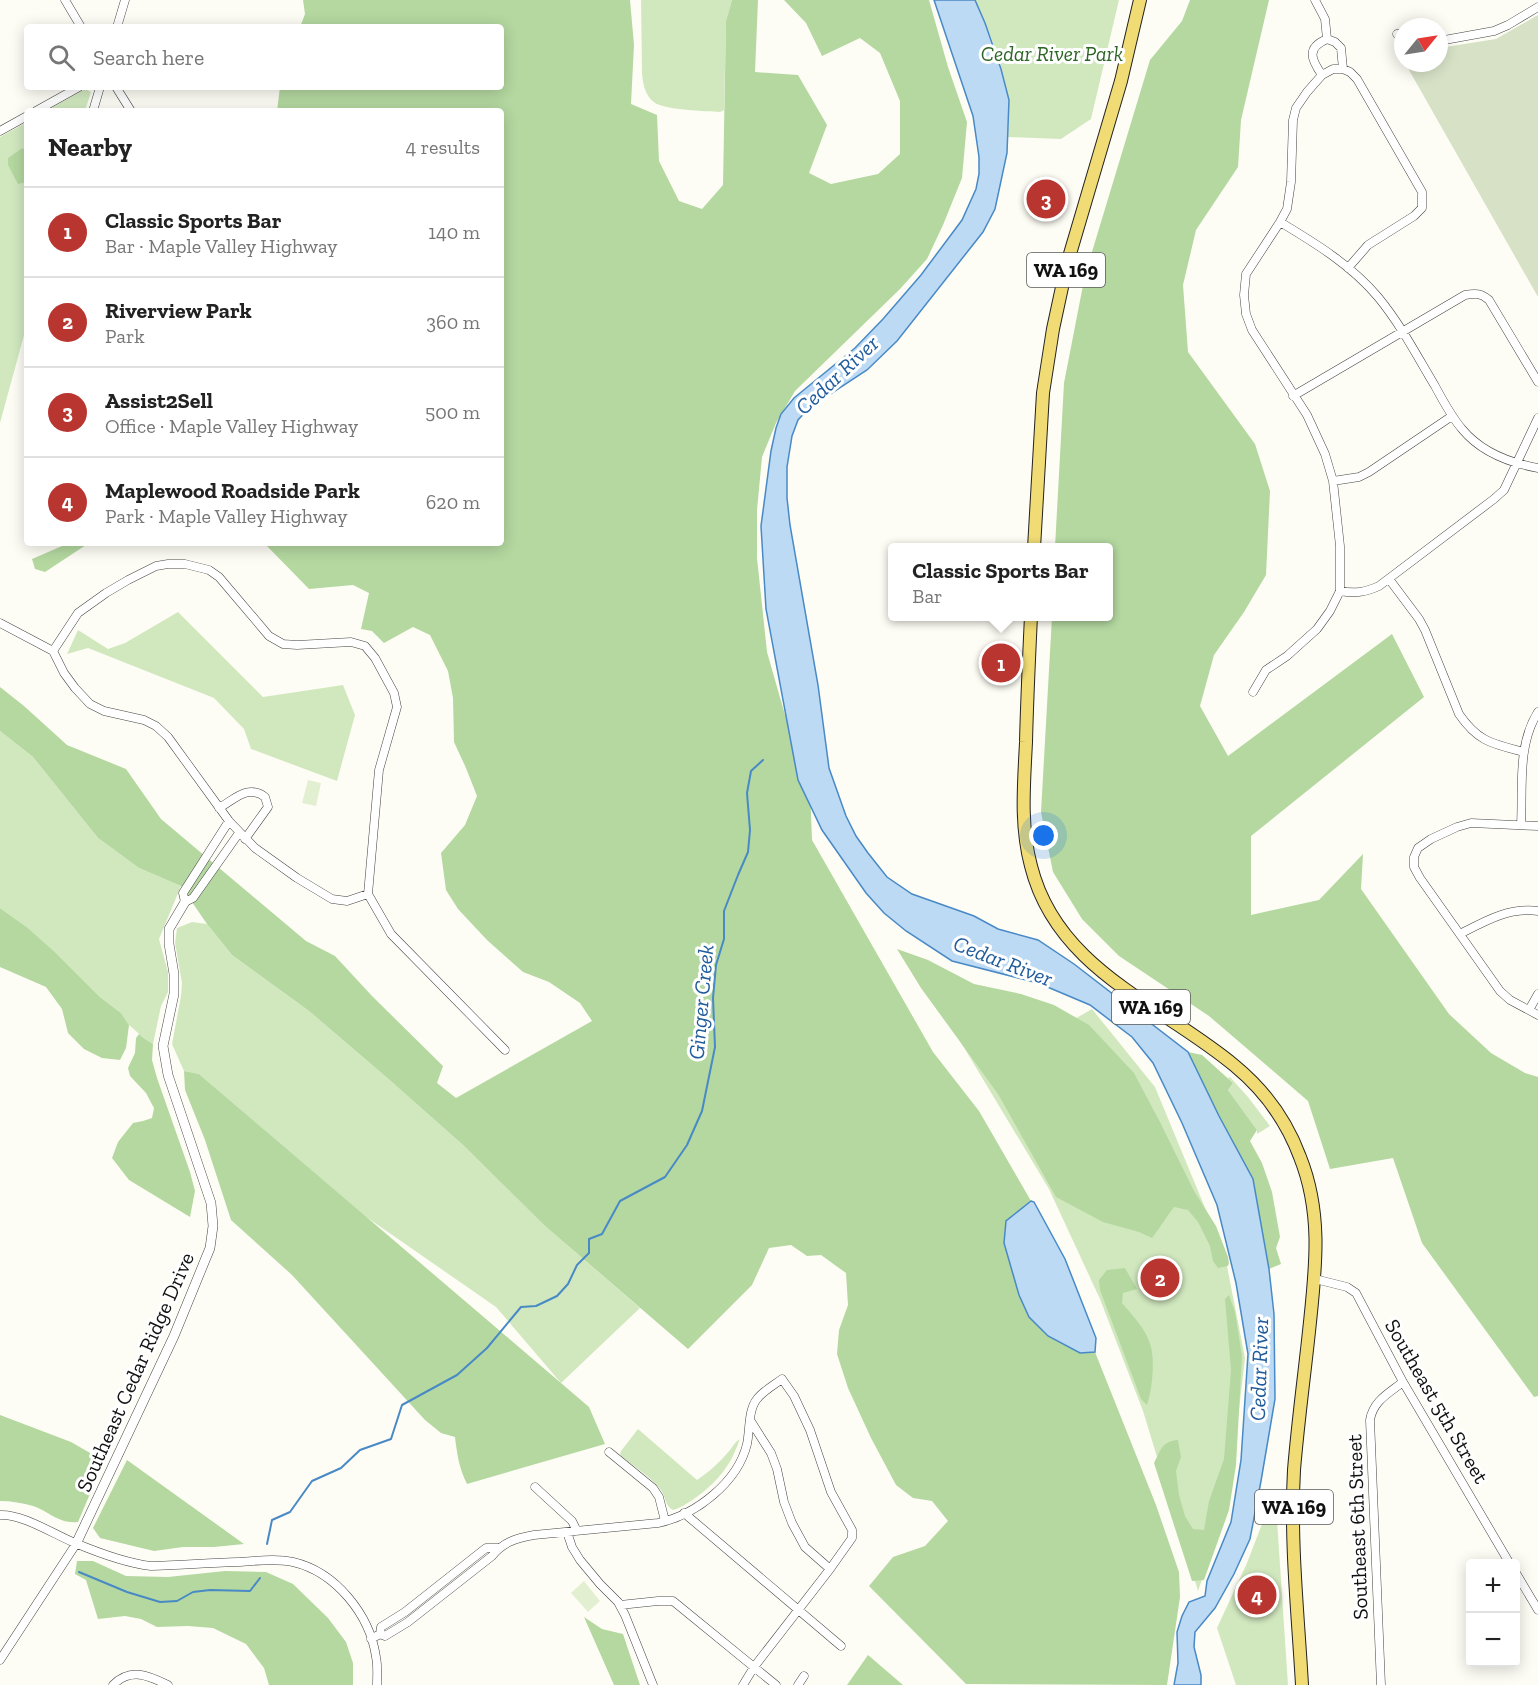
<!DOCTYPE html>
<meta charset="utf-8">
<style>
body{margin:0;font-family:"Zilla Slab",serif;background:#f2f2f2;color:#222}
.controls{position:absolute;right:18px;bottom:18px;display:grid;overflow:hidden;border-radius:6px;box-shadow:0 3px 15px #0003}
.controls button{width:54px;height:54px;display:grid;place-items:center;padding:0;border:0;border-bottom:2px solid #e0e0e0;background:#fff;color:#222;font:30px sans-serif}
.compass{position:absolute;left:1394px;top:18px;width:54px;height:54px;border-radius:50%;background:#fff;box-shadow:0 3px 15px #0003;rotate:60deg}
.you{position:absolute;left:1044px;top:836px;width:21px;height:21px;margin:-15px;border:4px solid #fff;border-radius:50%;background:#1a73e8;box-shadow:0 0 0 9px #1a73e833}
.badge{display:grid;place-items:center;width:39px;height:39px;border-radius:50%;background:#b93530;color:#fff;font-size:20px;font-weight:700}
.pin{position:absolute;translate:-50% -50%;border:3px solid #fff;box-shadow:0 2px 6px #0006}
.popup{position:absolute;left:888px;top:543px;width:225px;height:78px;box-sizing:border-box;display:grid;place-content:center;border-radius:6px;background:#fff;filter:drop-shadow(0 2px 4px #0005);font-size:20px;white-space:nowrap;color:#767676}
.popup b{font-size:22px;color:#222}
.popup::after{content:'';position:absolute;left:50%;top:100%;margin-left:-12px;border:12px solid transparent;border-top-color:#fff}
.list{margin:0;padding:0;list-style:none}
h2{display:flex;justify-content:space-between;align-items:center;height:78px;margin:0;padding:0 24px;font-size:26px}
h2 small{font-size:20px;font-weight:400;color:#767676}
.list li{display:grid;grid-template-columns:39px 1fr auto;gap:18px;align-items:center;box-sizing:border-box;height:90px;padding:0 24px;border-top:2px solid #e0e0e0}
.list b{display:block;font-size:22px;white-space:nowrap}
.list p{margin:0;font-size:20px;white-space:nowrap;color:#767676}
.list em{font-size:20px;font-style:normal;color:#767676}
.icon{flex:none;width:33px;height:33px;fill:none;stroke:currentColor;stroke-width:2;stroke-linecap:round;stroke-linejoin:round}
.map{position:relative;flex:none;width:1538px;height:1685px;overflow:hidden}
.search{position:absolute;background:#fff;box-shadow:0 3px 15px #0003;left:24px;top:24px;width:480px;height:66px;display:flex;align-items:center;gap:15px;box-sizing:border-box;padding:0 21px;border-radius:6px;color:#767676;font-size:22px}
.panel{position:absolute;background:#fff;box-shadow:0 3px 15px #0003;left:24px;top:108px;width:480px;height:438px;border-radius:6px}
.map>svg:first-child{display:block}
</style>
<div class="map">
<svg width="1538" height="1685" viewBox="0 0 1538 1685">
<rect width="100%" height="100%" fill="#fefdf5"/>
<path fill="#d1e8bf" d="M641 0H732L726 21 724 110 720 112C706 111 666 110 655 103 645 96 643 84 642 74Z
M975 0H1119L1091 119 1061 139 1008 137C1008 125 1010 112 1008 99 1004 66 989 31 975 0Z
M85 89 91 92 85 111H46Z
M27 122V324L0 423V137Z
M178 612 263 697 343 685 355 715 337 781 251 749 244 729 214 698 88 648 67 654 78 630 108 649 125 643Z
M0 731 33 757 98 838 139 868 181 886 159 939 168 972V992L161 1006 153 1044 145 1039 129 1025 121 1013 100 997 55 952 28 928 0 908Z
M192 922 207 924 232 955 309 1011 385 1076 463 1145 545 1226 640 1308 561 1383 496 1307 362 1214 199 1074 184 1071 172 1044 181 996 182 983 175 943 177 928Z
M918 971 1066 1024 1092 1009 1155 1087 1225 1256 1245 1358 1228 1505 1198 1591 1143 1411 1100 1299 1049 1189Z
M1230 1077 1248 1097 1270 1126 1257 1134V1130L1228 1090 1233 1083 1228 1078Z
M638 1429 697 1480C709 1472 721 1461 730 1450 734 1445 735 1442 740 1439 736 1449 732 1460 725 1469 715 1484 690 1505 673 1510 664 1505 666 1497 661 1490 651 1477 633 1466 620 1455L621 1451Z
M1275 1490 1288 1685H1236L1217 1628 1247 1563Z"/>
<path fill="#b4d8a0" d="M303 0H630L634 45 631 104 657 115 659 161 679 201 702 209 723 185 726 21 732 0H758L755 72 798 75 827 125 809 173 831 184 878 174 900 154V101L880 53 860 38 822 56 806 23 784 0H929L948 67 967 122 962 178 943 225 927 259 900 289 795 391 776 423 762 457 757 510V558L767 652 785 715 810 788 812 840 933 1052 979 1111 1031 1201 1006 1221 1004 1243 1019 1295 1029 1317 1080 1353 1095 1352 1156 1505 1179 1572 1180 1597 1167 1685 966 1684 869 1586 893 1557 925 1546 948 1521 932 1501 913 1498 896 1485 871 1438 848 1388 837 1354 839 1330 848 1305 846 1273 821 1255 807 1256 791 1245 769 1248 752 1285 688 1349 545 1226 463 1145 385 1076 309 1011 232 955 207 924 181 886 139 868 98 838 33 757 0 731V687L24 706 67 745 126 769 161 819 306 941 335 956 372 996 443 1066 437 1083 456 1098 592 1021 580 1003 549 982 523 972 487 940 458 909 446 890 441 853 465 825 477 796 466 768 454 742 453 698 448 671 430 635 413 627 384 643 372 631 361 629 369 593 353 585 309 589 264 543H501V111H277L280 87H501V27H300L305 14Z
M1190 0H1269L1241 120 1238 167 1196 230 1183 285 1188 352 1255 444 1270 491 1266 575 1244 612 1214 655 1200 706 1228 756 1392 634 1424 697 1251 836V915L1319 900 1363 854 1361 889 1449 1014 1491 1053 1525 1073 1538 1077V1396L1534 1397 1422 1243 1393 1158 1330 1169 1308 1101 1209 1016 1119 956 1082 919 1053 872 1041 812 1052 617 1109 616V548L1055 547 1064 383 1085 275 1150 60 1182 21Z
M27 148V182L18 184 8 165V158L21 149Z
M69 543H89L45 572 35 569 32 559Z
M0 908 28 928 55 952 100 997 121 1013 129 1025 126 1048 120 1060 102 1058 84 1049 68 1033 62 1009 46 987 0 967Z
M897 949 928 960 974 984 1021 994 1054 1005 1089 1025 1134 1073 1161 1124 1194 1191 1216 1226 1228 1257 1229 1263 1228 1266 1218 1268 1213 1261 1210 1246 1198 1222 1188 1210 1174 1207C1166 1217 1160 1228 1152 1238L1139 1232 1103 1222 1056 1197 998 1094 921 988Z
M139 1034 145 1039 153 1044 152 1060 157 1078 190 1172 195 1191 190 1217 129 1180 112 1158 118 1142 133 1123 143 1121 152 1118 154 1108 146 1093 130 1076 128 1068 135 1053 136 1038Z
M1188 1052 1202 1055 1233 1083 1228 1090 1257 1130 1250 1141 1262 1163 1272 1192 1280 1237 1276 1248 1281 1264 1269 1269 1253 1179 1219 1116Z
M184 1071 199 1074 589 1407 605 1444 467 1484C459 1468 457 1454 455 1437L441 1433 425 1420 292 1275 231 1220 205 1140 185 1090Z
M1125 1268 1137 1289 1123 1293 1122 1303C1133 1316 1147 1330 1151 1347 1155 1364 1152 1389 1147 1405L1141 1399 1100 1290 1099 1280 1107 1270Z
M1229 1295 1235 1312 1242 1356 1236 1465 1229 1510 1204 1580 1192 1581 1154 1463C1161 1450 1162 1441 1178 1440L1181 1457 1176 1471 1179 1495 1185 1516 1193 1529 1204 1530 1209 1501 1224 1459 1231 1370 1225 1299Z
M0 1415 71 1442 104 1461 78 1522C59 1524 50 1512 33 1506 23 1503 11 1501 0 1501Z
M127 1460 244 1544 214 1547H183L154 1551 100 1538 93 1528Z
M77 1561H93L126 1576 168 1577 225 1571 266 1572 293 1584 328 1618 346 1642 353 1663V1685H269L264 1668 246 1644 213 1628 188 1626 157 1627 141 1619 125 1616 98 1619 86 1580 75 1574Z
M584 1617 602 1629 623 1634 640 1685H614Z
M868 1655 903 1685H847Z"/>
<path fill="#d6e1c6" d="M1538 15V297L1405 63H1439V48L1496 39Z"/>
<path fill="#e2f0d1" d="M308 780 321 783 316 806 302 803Z
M584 1581 600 1601 588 1612 571 1593Z"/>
<path fill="#bcdaf3" stroke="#4889c6" stroke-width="1.5" d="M934 0H975L985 23 1001 69 1009 100 1007 153 995 209 983 232 897 341 867 370 809 408 798 420 792 436 787 467V498L790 525 818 685 829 768 846 816 856 836 868 853 887 877 912 894 974 916 998 929 1038 940 1074 964 1188 1052 1219 1116 1253 1179 1269 1269 1274 1314 1275 1399 1261 1481 1250 1539 1234 1574 1215 1608 1195 1632 1194 1647 1201 1675V1685H1174L1178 1663 1177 1632 1182 1616 1189 1602 1205 1596 1207 1581 1231 1522 1241 1460 1248 1354 1236 1283 1217 1205 1182 1123 1153 1063 1132 1037 1090 1005 1038 983 952 961 906 931 884 913 866 893 822 830 798 780 766 609 761 526 771 451 776 428 781 414 794 398 855 348 883 319 921 275 962 220 976 189 979 174V157L973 116Z
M1031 1201 1034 1202 1065 1259 1096 1338 1095 1352 1080 1353 1048 1336 1029 1317 1019 1295 1004 1243 1006 1221Z"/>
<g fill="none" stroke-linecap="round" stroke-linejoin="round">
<path stroke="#4889c6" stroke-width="2" d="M267 1544 272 1520 290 1512 312 1481 341 1468 360 1450 391 1439 402 1405 457 1375 487 1348 521 1307 536 1306 557 1296 568 1284 577 1265 589 1253V1239L602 1234 620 1201 665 1177 687 1145 702 1111 715 1047 713 998 716 965 724 939V911L738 875 748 852 750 830 747 793 751 771 763 760
M79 1572 127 1592 160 1602 177 1601 193 1592 210 1590 250 1591 260 1578"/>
<defs>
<path id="minor" d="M65 0 81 27
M1315 0 1325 19 1327 39 1335 42 1341 48 1343 69 1350 72 1357 79 1422 192V208L1414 216 1368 245 1348 268
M117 27 125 0
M1397 34 1403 33
M1439 41 1494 31 1508 25 1538 7
M1322 75C1311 59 1306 48 1327 39
M116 87 131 111
M36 111 79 87
M93 111 100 87
M0 131 27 116
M1280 222C1315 243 1351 265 1378 297 1401 325 1417 356 1435 386 1443 401 1451 416 1462 429 1481 452 1510 463 1538 468
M1293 396 1465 295C1475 293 1481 293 1489 300L1538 382
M1333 481 1359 477 1369 472 1452 416
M1389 579 1419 619 1425 630 1459 714C1478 742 1493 744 1524 752
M1340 591V546L1333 481 1325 454 1307 415 1252 330 1246 314 1244 295 1246 274 1280 222 1287 209 1291 182 1293 120 1296 108 1307 92 1322 75 1333 69H1343
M0 623 53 651 64 673 75 688 90 704 104 711 144 720 156 726 168 737 229 821 255 848 297 878 332 899 347 901 368 894
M53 651 78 613 106 593 128 580 156 566 168 564H185L209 570 219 577 269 636 283 644 297 645 351 642 365 646 375 658 394 693 397 707 379 770 368 894 391 934 505 1050
M1253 692 1266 670 1287 656 1317 629 1330 611 1340 591C1355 594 1366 592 1379 586L1494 499 1504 490 1538 418
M219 808C235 799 248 784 265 797L268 807 245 839
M229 821 183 893 185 902 193 898 239 833
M1521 825C1523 788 1517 745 1538 712
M1538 826 1471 823 1457 827 1431 839 1418 848 1414 857V867L1420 878 1500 991 1510 1000 1538 1015
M1460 934C1485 921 1509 907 1538 911
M1529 1010 1538 994
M1315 1279 1347 1287 1356 1293 1403 1382 1510 1564
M750 1420 771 1453 777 1469 784 1502 792 1523 805 1547 830 1569
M609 1452 653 1488 659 1497 665 1521
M535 1487 572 1521 577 1531
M684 1513 841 1646
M0 1515C23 1514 53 1534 75 1543 99 1553 125 1563 151 1566 180 1565 209 1563 238 1562 256 1561 276 1558 293 1562 336 1572 370 1615 376 1657 378 1666 377 1676 377 1685
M567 1532 572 1547 580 1560 600 1584 618 1602 625 1615 653 1685
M1516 1573 1538 1610
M620 1605 658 1601H673L776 1685
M380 1634 381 1627 405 1612 486 1548H498
M371 1639 380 1634 385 1636 408 1622 492 1556C503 1542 517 1538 534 1535L658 1523C696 1515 738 1482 747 1444 750 1430 748 1410 757 1399 763 1391 774 1385 782 1379L794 1396 810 1430 831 1492 852 1530V1538L830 1569 754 1667 743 1685
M0 1660 76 1544
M113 1685C131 1667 149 1676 168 1685
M798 1685 804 1676
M1381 1685 1370 1420C1373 1401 1389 1393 1403 1382"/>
<path id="tertiary" d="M76 1544 174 1336 210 1248 213 1226 211 1203 168 1075 163 1046 174 994V974L169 944V929L185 902"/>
<path id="primary" d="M1034 548 1043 393 1053 329 1067 264 1121 81 1140 0
M1031 616C1029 658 1027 700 1026 742 1024 784 1020 825 1031 866 1057 970 1161 1004 1235 1066 1264 1090 1287 1122 1300 1157 1322 1212 1316 1265 1310 1322 1305 1371 1298 1421 1294 1470 1290 1541 1298 1614 1302 1685"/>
</defs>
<use href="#minor" stroke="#444" stroke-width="9"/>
<use href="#tertiary" stroke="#444" stroke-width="10"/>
<use href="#primary" stroke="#222" stroke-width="14"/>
<use href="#minor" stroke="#fff" stroke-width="8"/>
<use href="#tertiary" stroke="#fff" stroke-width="9"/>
<use href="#primary" stroke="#f0db74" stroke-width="12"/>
</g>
<g text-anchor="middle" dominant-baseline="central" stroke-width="6" stroke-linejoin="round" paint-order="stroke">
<g fill="#fff" stroke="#585858" stroke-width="1.5">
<rect x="1027" y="253" width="78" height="34" rx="4.5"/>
<rect x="1112" y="990" width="78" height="34" rx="4.5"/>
<rect x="1255" y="1490" width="78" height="34" rx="4.5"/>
</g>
<g font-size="20" font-weight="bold" fill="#111">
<text x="1066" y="270">WA 169</text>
<text x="1151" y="1007">WA 169</text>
<text x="1294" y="1507">WA 169</text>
</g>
<g font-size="21" font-style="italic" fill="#2c6624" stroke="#fff">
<text x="1052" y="53">Cedar River Park</text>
</g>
<g font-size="21" fill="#111" stroke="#fff">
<text transform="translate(135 1372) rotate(-66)">Southeast Cedar Ridge Drive</text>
<text transform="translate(1437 1401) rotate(60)">Southeast 5th Street</text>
<text transform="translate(1357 1527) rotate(-92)">Southeast 6th Street</text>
</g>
<g font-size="22" font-style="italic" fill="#205c9c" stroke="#fff">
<text transform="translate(837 375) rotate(-43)">Cedar River</text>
<text transform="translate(1003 961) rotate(21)">Cedar River</text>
<text transform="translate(701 1002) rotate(-85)">Ginger Creek</text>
<text transform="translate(1259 1369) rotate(-88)">Cedar River</text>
</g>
</g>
</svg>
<div class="controls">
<button>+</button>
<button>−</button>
</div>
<svg class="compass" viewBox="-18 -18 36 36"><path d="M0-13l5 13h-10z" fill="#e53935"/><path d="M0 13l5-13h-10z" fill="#767676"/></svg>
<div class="you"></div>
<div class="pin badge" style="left:1001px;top:663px">1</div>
<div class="popup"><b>Classic Sports Bar</b>Bar</div>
<div class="pin badge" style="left:1160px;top:1278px">2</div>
<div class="pin badge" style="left:1046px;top:199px">3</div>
<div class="pin badge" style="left:1257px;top:1595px">4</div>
<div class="search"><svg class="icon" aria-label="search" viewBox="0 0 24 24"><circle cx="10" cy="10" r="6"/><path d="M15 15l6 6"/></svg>Search here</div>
<section class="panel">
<h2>Nearby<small>4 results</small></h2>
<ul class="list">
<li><span class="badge">1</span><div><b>Classic Sports Bar</b><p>Bar · Maple Valley Highway</p></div><em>140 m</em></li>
<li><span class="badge">2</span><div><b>Riverview Park</b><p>Park</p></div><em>360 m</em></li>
<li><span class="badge">3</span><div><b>Assist2Sell</b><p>Office · Maple Valley Highway</p></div><em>500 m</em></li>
<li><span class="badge">4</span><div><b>Maplewood Roadside Park</b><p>Park · Maple Valley Highway</p></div><em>620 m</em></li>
</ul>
</section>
</div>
